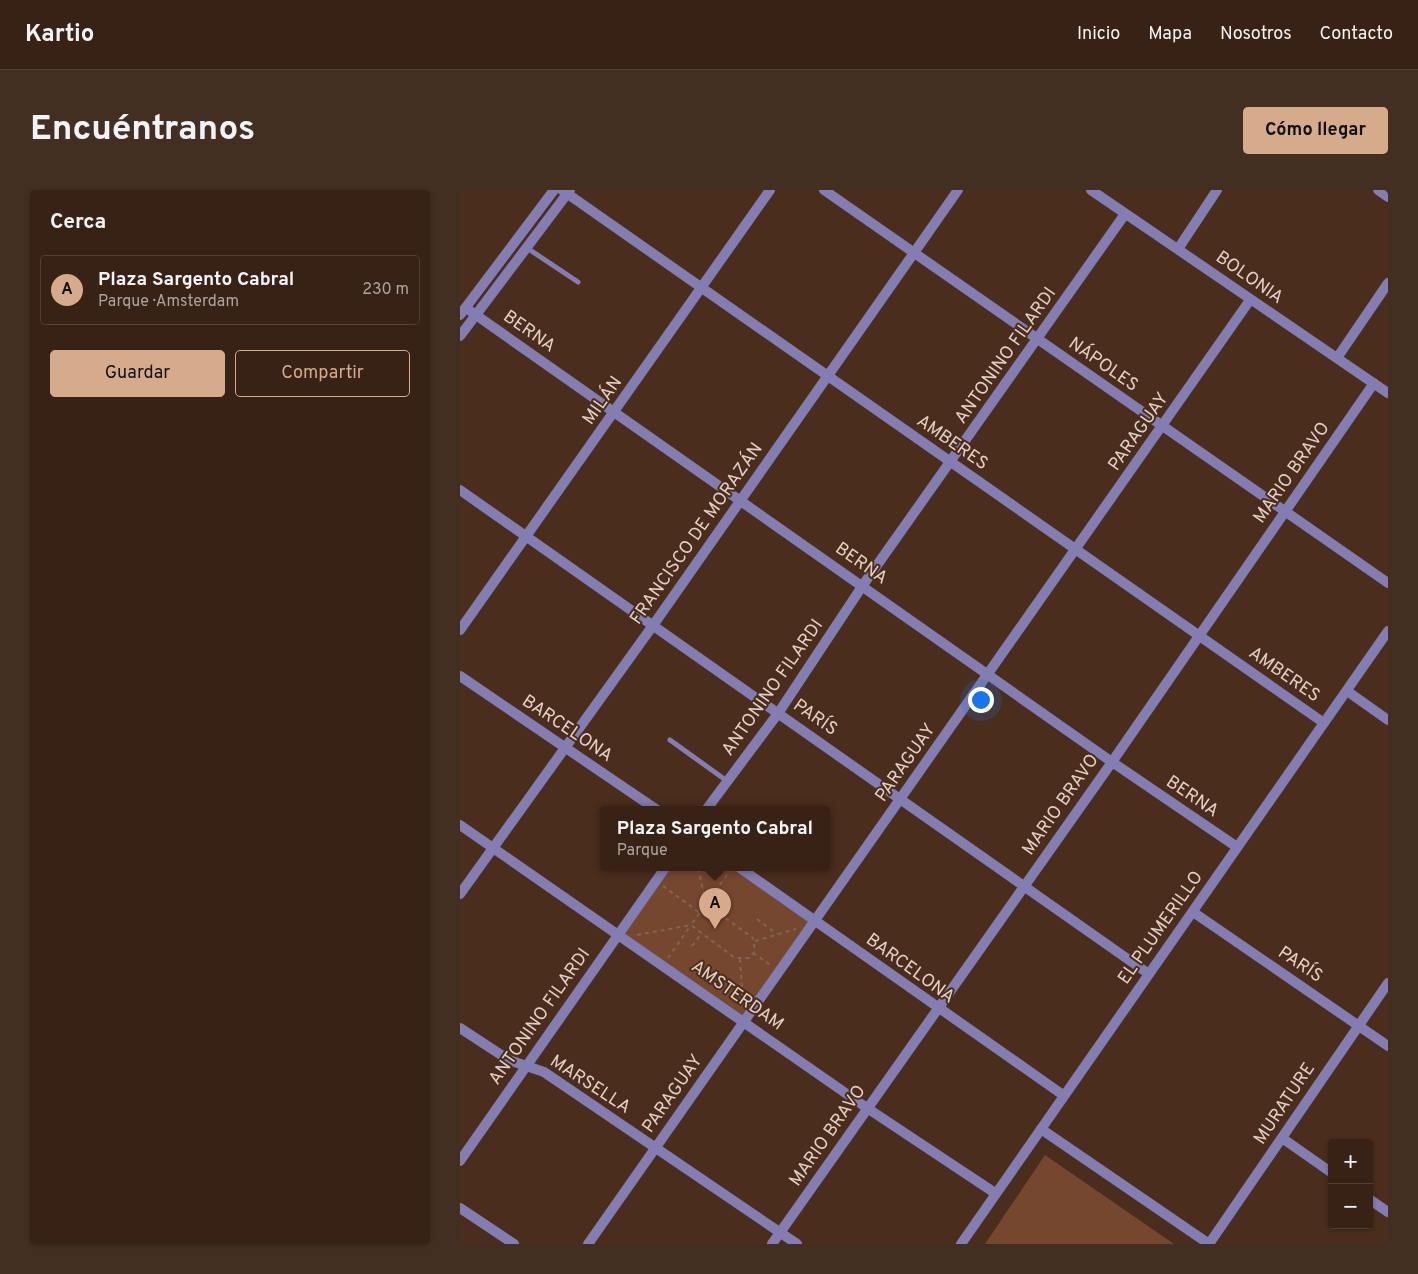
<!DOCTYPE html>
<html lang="es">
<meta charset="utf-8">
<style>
body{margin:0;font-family:Overpass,sans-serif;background:#432f22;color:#f1f3f6}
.controls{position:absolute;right:15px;bottom:15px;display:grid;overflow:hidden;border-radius:5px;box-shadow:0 1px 4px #0004}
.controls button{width:45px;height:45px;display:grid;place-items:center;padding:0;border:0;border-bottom:1px solid #523f34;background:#382215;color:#f1f3f6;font:25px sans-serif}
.you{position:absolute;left:520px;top:509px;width:18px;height:18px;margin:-12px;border:4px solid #fff;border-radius:50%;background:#1a73e8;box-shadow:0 0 0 8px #1a73e833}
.badge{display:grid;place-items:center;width:32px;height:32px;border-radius:50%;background:#d6ab8b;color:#111;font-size:16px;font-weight:700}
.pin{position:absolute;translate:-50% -41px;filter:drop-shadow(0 1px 2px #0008)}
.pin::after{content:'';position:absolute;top:26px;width:18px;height:15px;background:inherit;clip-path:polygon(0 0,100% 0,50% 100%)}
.popup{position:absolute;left:140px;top:616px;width:230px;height:65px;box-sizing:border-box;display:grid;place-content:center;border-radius:5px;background:#382215;filter:drop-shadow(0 1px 4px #0005);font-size:16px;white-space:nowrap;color:#aba4a0}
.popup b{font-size:19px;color:#f1f3f6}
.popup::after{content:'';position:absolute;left:50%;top:100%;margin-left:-10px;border:10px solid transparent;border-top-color:#382215}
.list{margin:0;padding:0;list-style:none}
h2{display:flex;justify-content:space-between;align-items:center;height:65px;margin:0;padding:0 20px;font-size:21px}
h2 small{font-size:16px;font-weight:400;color:#aba4a0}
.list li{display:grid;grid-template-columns:32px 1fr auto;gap:15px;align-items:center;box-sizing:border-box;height:70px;margin:0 10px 10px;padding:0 10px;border:1px solid #523f34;border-radius:5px}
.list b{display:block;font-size:19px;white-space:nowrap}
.list p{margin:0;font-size:16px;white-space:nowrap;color:#aba4a0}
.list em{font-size:16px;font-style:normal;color:#aba4a0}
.actions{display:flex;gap:10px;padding:15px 20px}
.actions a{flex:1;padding:11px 0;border:1px solid #d6ab8b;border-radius:5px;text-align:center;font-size:18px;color:#d6ab8b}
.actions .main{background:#d6ab8b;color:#111}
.map{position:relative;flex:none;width:928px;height:1054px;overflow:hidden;border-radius:5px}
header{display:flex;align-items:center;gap:30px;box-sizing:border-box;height:70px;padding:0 25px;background:#382215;border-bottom:1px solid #523f34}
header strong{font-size:24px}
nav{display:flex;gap:28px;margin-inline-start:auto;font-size:18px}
.intro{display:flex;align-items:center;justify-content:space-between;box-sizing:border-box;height:120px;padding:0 30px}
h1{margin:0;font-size:35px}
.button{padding:12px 22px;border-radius:5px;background:#d6ab8b;color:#111;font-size:18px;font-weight:700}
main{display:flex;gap:30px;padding:0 30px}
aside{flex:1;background:#382215;border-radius:5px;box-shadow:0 1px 4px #0004}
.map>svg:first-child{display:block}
</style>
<header>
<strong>Kartio</strong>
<nav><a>Inicio</a><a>Mapa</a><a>Nosotros</a><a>Contacto</a></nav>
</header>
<div class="intro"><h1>Encuéntranos</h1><a class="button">Cómo llegar</a></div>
<main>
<aside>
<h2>Cerca<small></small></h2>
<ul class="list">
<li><span class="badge">A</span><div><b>Plaza Sargento Cabral</b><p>Parque · Amsterdam</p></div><em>230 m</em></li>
</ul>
<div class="actions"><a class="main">Guardar</a><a>Compartir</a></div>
</aside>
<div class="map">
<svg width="928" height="1054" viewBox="0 0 928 1054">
<rect width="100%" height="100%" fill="#4a2d1c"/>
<path fill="#75472e" d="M205 678H279L355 731 284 831 159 743Z
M585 965 714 1054H525Z"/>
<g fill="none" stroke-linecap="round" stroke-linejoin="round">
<path stroke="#7f6556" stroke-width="2" stroke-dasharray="4 4" stroke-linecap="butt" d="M238 678 246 714
M203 696 240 723
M246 714 293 748 295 761 289 768H275L231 735Z
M246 714 271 679
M297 729 317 744
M177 745 231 735
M295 751 336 739
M232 756 242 743
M293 763 312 776
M208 768 231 735
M280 769 283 814"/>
<path stroke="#837db1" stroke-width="5" d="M67 58 118 92
M210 550 267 591"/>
<path stroke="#837db1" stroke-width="10" d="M102 0 864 533
M364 0 928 393
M631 0 928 203
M718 59 757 0
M6 118 652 572 777 657
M877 168 928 93
M0 300 689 784
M0 440 310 0
M0 486 197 620
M887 501 928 530
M246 620 319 522 403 395 665 24
M0 635 407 918 535 1003
M280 678 603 905
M0 704 194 434 498 0
M733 722 928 856
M0 838 49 870 84 882 337 1054
M581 939 749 1054
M822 948 872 983
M0 971 205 678
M909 1009 928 1022
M0 1018 54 1054
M128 1054 790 110
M312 1054 652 572 914 193
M749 1054 928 793"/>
<path stroke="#837db1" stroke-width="10" d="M918 0 928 7
M0 125 94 0
M0 146 110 0
M501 1054 928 441"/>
</g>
<g text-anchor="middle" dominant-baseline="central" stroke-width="4" stroke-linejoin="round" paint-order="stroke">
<g font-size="18" fill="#e3d0c6" stroke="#4a2d1c">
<text transform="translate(789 88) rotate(35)">BOLONIA</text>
<text transform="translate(69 142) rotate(35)">BERNA</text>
<text transform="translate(546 166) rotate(-55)">ANTONINO FILARDI</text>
<text transform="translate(643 175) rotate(35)">NÁPOLES</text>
<text transform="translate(143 211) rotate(-55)">MILÁN</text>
<text transform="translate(679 242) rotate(-55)">PARAGUAY</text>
<text transform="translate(492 253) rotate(35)">AMBERES</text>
<text transform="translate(832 283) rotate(-55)">MARIO BRAVO</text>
<text transform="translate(237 344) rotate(-55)">FRANCISCO DE MORAZÁN</text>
<text transform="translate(401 374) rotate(35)">BERNA</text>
<text transform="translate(824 485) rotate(35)">AMBERES</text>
<text transform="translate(313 498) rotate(-55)">ANTONINO FILARDI</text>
<text transform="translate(355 528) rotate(35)">PARÍS</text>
<text transform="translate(107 539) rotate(34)">BARCELONA</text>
<text transform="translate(446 573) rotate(-55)">PARAGUAY</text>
<text transform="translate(732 607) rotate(34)">BERNA</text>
<text transform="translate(601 615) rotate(-55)">MARIO BRAVO</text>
<text transform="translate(701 738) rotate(-55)">EL PLUMERILLO</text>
<text transform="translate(840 775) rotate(34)">PARÍS</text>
<text transform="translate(450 779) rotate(36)">BARCELONA</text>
<text transform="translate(277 806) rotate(35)">AMSTERDAM</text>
<text transform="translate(80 827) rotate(-55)">ANTONINO FILARDI</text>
<text transform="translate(130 895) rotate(33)">MARSELLA</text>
<text transform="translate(213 904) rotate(-55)">PARAGUAY</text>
<text transform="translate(825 914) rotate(-56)">MURATURE</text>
<text transform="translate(368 946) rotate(-55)">MARIO BRAVO</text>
</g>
</g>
</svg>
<div class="controls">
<button>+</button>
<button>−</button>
</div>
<div class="you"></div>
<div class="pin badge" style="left:255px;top:739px">A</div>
<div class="popup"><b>Plaza Sargento Cabral</b>Parque</div>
</div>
</main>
